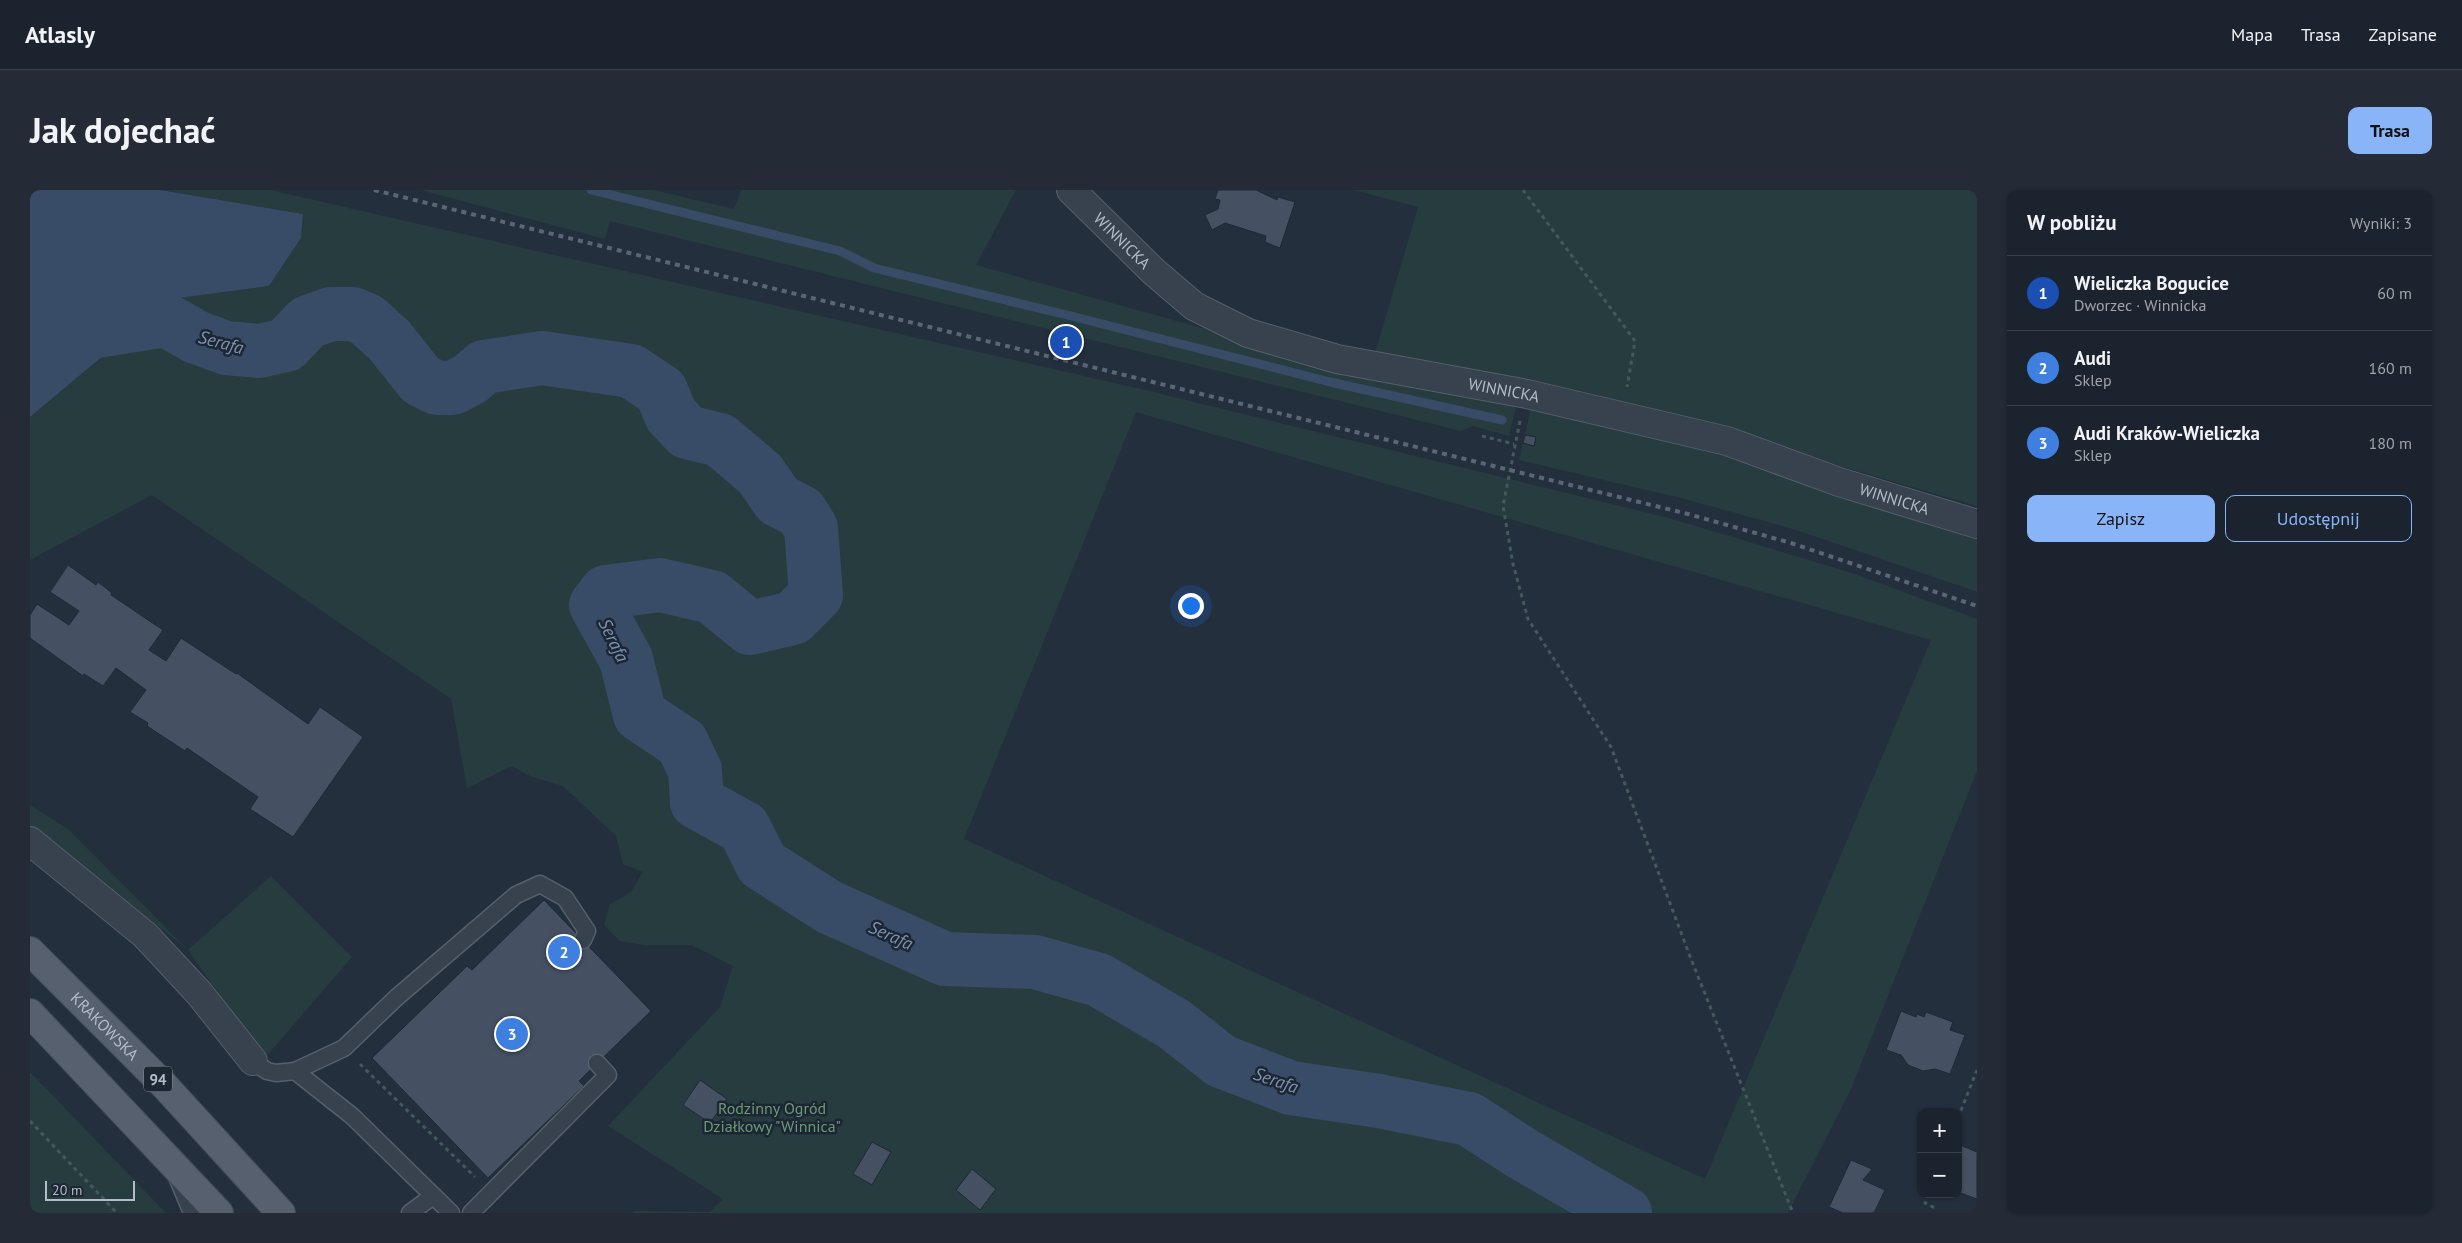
<!DOCTYPE html>
<html lang="pl">
<meta charset="utf-8">
<style>
body{margin:0;font-family:"PT Sans",sans-serif;background:#242b36;color:#f1f3f6}
.controls{position:absolute;right:15px;bottom:15px;display:grid;overflow:hidden;border-radius:10px;box-shadow:0 1px 4px #0004}
.controls button{width:45px;height:45px;display:grid;place-items:center;padding:0;border:0;border-bottom:1px solid #39404a;background:#1b232e;color:#f1f3f6;font:25px sans-serif}
.scale{position:absolute;left:15px;bottom:12px;width:90px;box-sizing:border-box;padding-left:5px;border:2px solid #b4bcc9;border-top:0;font-size:14px;line-height:18px;white-space:nowrap;color:#b4bcc9;-webkit-text-stroke:4px #1d2633;paint-order:stroke}
.you{position:absolute;left:1160px;top:415px;width:18px;height:18px;margin:-12px;border:4px solid #fff;border-radius:50%;background:#1a73e8;box-shadow:0 0 0 8px #1a73e833}
.badge{display:grid;place-items:center;width:32px;height:32px;border-radius:50%;background:#8ab4f8;color:#fff;font-size:16px;font-weight:700}
.pin{position:absolute;translate:-50% -50%;border:2px solid #fff;box-shadow:0 1px 5px #0006}
.list{margin:0;padding:0;list-style:none}
h2{display:flex;justify-content:space-between;align-items:center;height:65px;margin:0;padding:0 20px;font-size:21px}
h2 small{font-size:16px;font-weight:400;color:#a0a4aa}
.list li{display:grid;grid-template-columns:32px 1fr auto;gap:15px;align-items:center;box-sizing:border-box;height:75px;padding:0 20px;border-top:1px solid #39404a}
.list b{display:block;font-size:19px;white-space:nowrap}
.list p{margin:0;font-size:16px;white-space:nowrap;color:#a0a4aa}
.list em{font-size:16px;font-style:normal;color:#a0a4aa}
.actions{display:flex;gap:10px;padding:15px 20px}
.actions a{flex:1;padding:11px 0;border:1px solid #8ab4f8;border-radius:10px;text-align:center;font-size:18px;color:#8ab4f8}
.actions .main{background:#8ab4f8;color:#111}
.map{position:relative;flex:none;width:1947px;height:1023px;overflow:hidden;border-radius:10px}
header{display:flex;align-items:center;gap:30px;box-sizing:border-box;height:70px;padding:0 25px;background:#1b232e;border-bottom:1px solid #39404a}
header strong{font-size:24px}
nav{display:flex;gap:28px;margin-inline-start:auto;font-size:18px}
.intro{display:flex;align-items:center;justify-content:space-between;box-sizing:border-box;height:120px;padding:0 30px}
h1{margin:0;font-size:35px}
.button{padding:12px 22px;border-radius:10px;background:#8ab4f8;color:#111;font-size:18px;font-weight:700}
main{display:flex;gap:30px;padding:0 30px}
aside{flex:1;background:#1b232e;border-radius:10px;box-shadow:0 1px 4px #0004}
.map>svg:first-child{display:block}
</style>
<header>
<strong>Atlasly</strong>
<nav><a>Mapa</a><a>Trasa</a><a>Zapisane</a></nav>
</header>
<div class="intro"><h1>Jak dojechać</h1><a class="button">Trasa</a></div>
<main>
<div class="map">
<svg width="1947" height="1023" viewBox="0 0 1947 1023">
<rect width="100%" height="100%" fill="#242f3e"/>
<path fill="#263c3f" fill-rule="evenodd" d="M130 0H240L1111 199 1639 328 1822 383 1947 429V581L1821 899 1758 1023H599L606 1021 680 1022 693 1009 578 936 690 817 703 776 662 755H613L590 751 574 735 580 714 601 702 613 682 593 674 586 646 533 596 502 587 481 576 437 598 421 509 122 305 0 370V227L141 109 239 96 271 48 273 24ZM1106 222 1901 450 1675 989 934 649Z
M391 0H623L704 19 711 0H986L946 75 1283 169 1487 212 1479 246 1443 236 1431 241 580 31 575 49Z
M1324 0H1947V316L1727 252 1344 167 1388 17Z
M1501 216 1639 246 1947 345V402L1770 341 1655 309 1489 270 1493 253 1504 256 1506 247 1495 245Z
M0 615 39 640 158 760 241 686 322 767 234 869 158 760 34 660 0 637Z
M0 882 136 1023H4L0 1017Z"/>
<path fill="#394c67" d="M0 0H130L273 24 271 48 239 96 141 109 0 227Z"/>
<g fill="none" stroke-linecap="round" stroke-linejoin="round">
<path stroke="#394c67" stroke-width="9" d="M561 0 810 61 844 78 1041 126 1300 192 1472 230"/>
<path stroke="#394c67" stroke-width="54" d="M0 161 60 142 136 130 166 147 196 158 229 161 256 155 278 132 301 124H323L337 130 359 150 391 190 407 198H423L440 189 454 177 512 168 601 181 631 201 641 225 657 242 690 250 730 284 748 310 771 322 781 338 786 405 763 428 720 438 682 407 630 395 576 402 566 415 596 469 610 525 652 553 665 580 667 612 714 638 732 674 799 717 915 769 1005 772 1069 790 1144 834 1191 871 1261 898 1349 911 1439 929 1493 964 1595 1023"/>
</g>
<path fill="#455162" stroke="#1f2835" d="M1188 0H1226L1247 10 1248 7 1265 12 1250 58 1235 52 1236 46 1195 33 1182 40 1175 25 1188 19 1190 10 1185 9Z
M1495 245 1506 247 1504 256 1493 253Z
M38 375 66 395 68 392 82 403 81 405 133 440 119 460 136 471 151 448 206 484 207 483 278 534 290 517 333 547 263 647 220 619 228 607 157 558 155 561 117 536 118 533 100 522 116 500 86 478 73 496 54 484 53 486 0 448V425L7 414 39 435 49 421 20 402Z
M514 710 621 821 549 891 554 896 458 988 342 868 437 776 442 780Z
M1871 821 1886 827 1887 824 1894 827 1896 822 1923 832 1920 840 1935 845 1920 884 1905 879 1893 881 1878 875 1871 865 1856 860Z
M670 890 697 909 680 933 653 915Z
M842 952 861 962 842 995 823 984Z
M1930 955 1947 962V1009L1928 1002V960Z
M1821 970 1842 979 1833 990 1855 1000 1844 1023H1813L1799 1017Z
M942 979 966 999 950 1020 926 1000Z"/>
<g fill="none" stroke-linecap="round" stroke-linejoin="round">
<defs>
<path id="lane" d="M223 871 237 881 246 883 265 881 314 858 366 808 486 705 510 694 535 708 557 741 553 750
M265 881 322 926 421 1023
M147 987 162 1023
M380 1023 403 1006
M441 1023 578 885 567 873"/>
<g id="street">
<path id="s1" d="M1041 0 1123 81 1164 116 1218 143 1307 169 1497 204 1697 251 1809 292 1947 334"/>
<path d="M0 651 115 745 169 803 223 871"/>
</g>
<g id="primary">
<path id="s2" d="M0 761 134 895 251 1023"/>
<path d="M0 823 189 1023"/>
</g>
</defs>
<use href="#lane" stroke="#565f6c" stroke-width="19"/>
<use href="#street" stroke="#565f6c" stroke-width="30"/>
<use href="#primary" stroke="#414a57" stroke-width="30"/>
<path stroke="#44595c" stroke-width="3" stroke-dasharray="4 4" stroke-linecap="butt" d="M1493 0 1605 151 1597 197
M1490 231 1473 316 1483 374 1498 429 1581 557 1661 769 1763 1023
M1452 246 1484 254
M330 874 445 987
M1928 928 1947 880
M0 931 87 1023
M1899 1004 1895 1013 1905 1018"/>
<use href="#lane" stroke="#38414e" stroke-width="16"/>
<use href="#street" stroke="#38414e" stroke-width="28"/>
<use href="#primary" stroke="#56606e" stroke-width="28"/>
<path stroke="#5a6575" stroke-width="4" stroke-dasharray="5 5" stroke-linecap="butt" d="M344 0 1658 324 1761 353 1947 416"/>
</g>
<g text-anchor="middle" dominant-baseline="central" stroke-width="5" stroke-linejoin="round" paint-order="stroke">
<rect fill="#1d2633" stroke="#878f9c" stroke-width="1" x="114" y="876.5" width="28" height="25" rx="4"/>
<g font-size="15" font-weight="bold" fill="#b4bcc9">
<text x="128" y="889">94</text>
</g>
<g font-size="16" fill="#b4bcc9" stroke="#1d2633">
<text stroke="none"><textPath href="#s1" startOffset="72">WINNICKA</textPath></text>
<text stroke="none"><textPath href="#s1" startOffset="492">WINNICKA</textPath></text>
<text stroke="none"><textPath href="#s1" startOffset="898">WINNICKA</textPath></text>
<text stroke="none"><textPath href="#s2" startOffset="106">KRAKOWSKA</textPath></text>
</g>
<g font-size="16" fill="#6b9a76" stroke="#1d2633">
<text x="742" y="918">Rodzinny Ogród<tspan x="742" dy="18">Działkowy "Winnica"</tspan></text>
</g>
<g font-size="18" font-style="italic" fill="#7c92b1" stroke="#1d2633">
<text transform="translate(191 152) rotate(15)">Serafa</text>
<text transform="translate(584 450) rotate(64)">Serafa</text>
<text transform="translate(861 745) rotate(24)">Serafa</text>
<text transform="translate(1246 890) rotate(19)">Serafa</text>
</g>
</g>
</svg>
<div class="controls">
<button>+</button>
<button>−</button>
</div>
<div class="scale">20 m</div>
<div class="you"></div>
<div class="pin badge" style="left:1036px;top:152px;background:#1a4fb4">1</div>
<div class="pin badge" style="left:534px;top:762px;background:#3f7fe0">2</div>
<div class="pin badge" style="left:482px;top:844px;background:#3f7fe0">3</div>
</div>
<aside>
<h2>W pobliżu<small>Wyniki: 3</small></h2>
<ul class="list">
<li><span class="badge" style="background:#1a4fb4">1</span><div><b>Wieliczka Bogucice</b><p>Dworzec · Winnicka</p></div><em>60 m</em></li>
<li><span class="badge" style="background:#3f7fe0">2</span><div><b>Audi</b><p>Sklep</p></div><em>160 m</em></li>
<li><span class="badge" style="background:#3f7fe0">3</span><div><b>Audi Kraków-Wieliczka</b><p>Sklep</p></div><em>180 m</em></li>
</ul>
<div class="actions"><a class="main">Zapisz</a><a>Udostępnij</a></div>
</aside>
</main>
